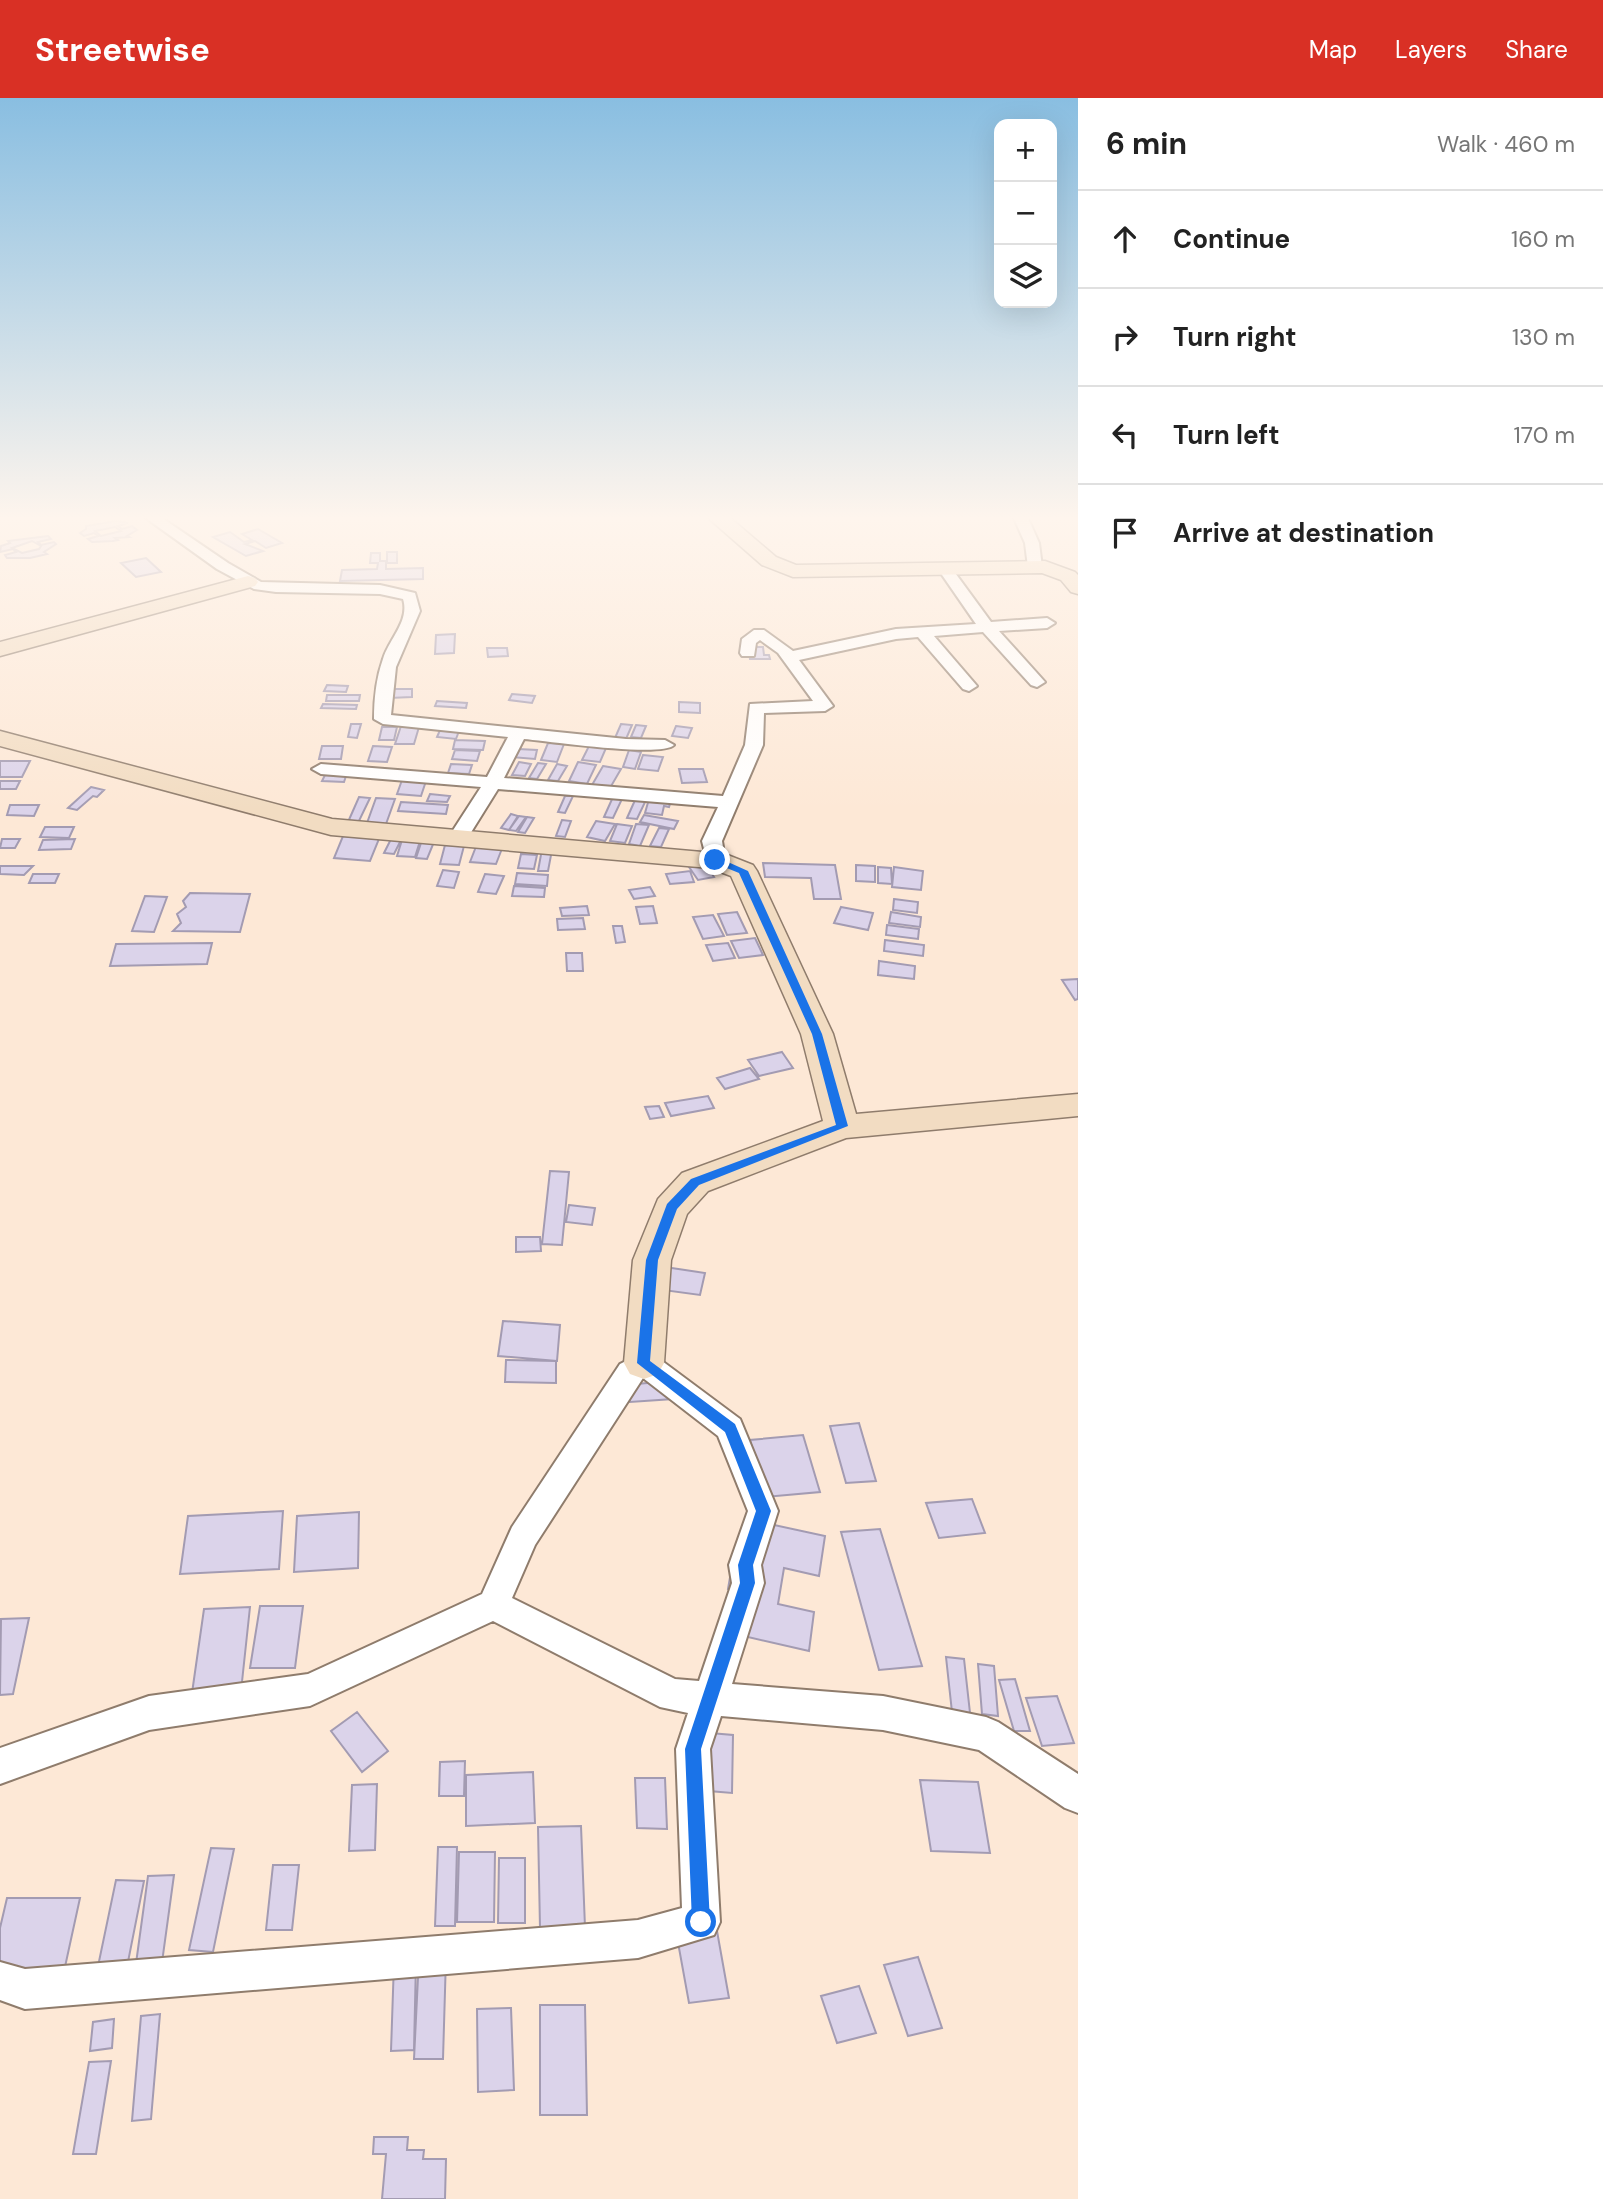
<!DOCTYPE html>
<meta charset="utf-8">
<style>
body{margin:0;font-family:"DM Sans",sans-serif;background:#f6f6f6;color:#222}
.controls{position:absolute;right:21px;top:21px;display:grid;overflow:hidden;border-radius:14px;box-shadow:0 7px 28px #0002}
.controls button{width:63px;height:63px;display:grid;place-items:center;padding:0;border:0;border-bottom:2px solid #e0e0e0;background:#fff;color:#222;font:35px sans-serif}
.stop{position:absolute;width:21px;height:21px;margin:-16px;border:5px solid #1a73e8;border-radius:50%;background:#fff}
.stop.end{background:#1a73e8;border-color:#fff;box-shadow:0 2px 7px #0008}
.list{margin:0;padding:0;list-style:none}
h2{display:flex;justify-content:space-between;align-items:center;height:91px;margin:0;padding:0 28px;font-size:30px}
h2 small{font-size:23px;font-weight:400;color:#767676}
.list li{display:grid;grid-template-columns:46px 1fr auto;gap:21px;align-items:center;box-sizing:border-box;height:98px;padding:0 28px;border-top:2px solid #e0e0e0}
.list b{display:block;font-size:26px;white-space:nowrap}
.list em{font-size:23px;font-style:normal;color:#767676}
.icon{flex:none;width:38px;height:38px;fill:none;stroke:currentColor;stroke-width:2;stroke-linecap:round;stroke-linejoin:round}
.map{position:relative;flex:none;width:1078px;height:2101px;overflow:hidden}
header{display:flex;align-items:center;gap:42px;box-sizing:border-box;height:98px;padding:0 35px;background:#d93025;color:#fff}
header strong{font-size:33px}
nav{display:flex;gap:38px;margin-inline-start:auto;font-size:24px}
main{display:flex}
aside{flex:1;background:#fff}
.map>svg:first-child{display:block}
</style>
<header>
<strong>Streetwise</strong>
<nav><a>Map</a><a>Layers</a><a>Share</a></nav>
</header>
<main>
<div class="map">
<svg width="1078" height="2101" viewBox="0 0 1078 2101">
<rect width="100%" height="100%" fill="#fde8d6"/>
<path fill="#dbd3ea" stroke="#a39bb2" stroke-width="2" fill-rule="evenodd" d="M116 423 128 425 118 428 122 431 132 428 137 432 127 438 129 439 115 440 118 442 113 443 92 444 88 441 98 438 94 435 84 438 80 435 86 431V428ZM115 429 121 433 101 438 95 433Z
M258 431 282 445 266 450 255 443 245 446 263 453 246 458 213 439 230 434 244 444 252 442 242 436Z
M48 438 51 441 38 444 41 447 54 444 56 446 44 454 47 456 30 460H7L5 457 16 454 13 451 0 454 1 448 10 445 8 443ZM32 443 41 448 39 451 22 455 12 450Z
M387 454H397V465H386V471L423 470V481L340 483 342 472 377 471 378 465H370L371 455H380V463H387Z
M146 460 161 474 136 479 121 465Z
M455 536 454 555 435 556 436 537Z
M748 549H763L764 557H769L770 561H750Z
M487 550H507L508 558 488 559Z
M327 587 348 588 346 594 324 593Z
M389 591H412V599L389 600Z
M512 596 535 598 532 605 509 602Z
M327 597H360L359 603H326Z
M437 603 467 605 466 610 435 608Z
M679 604 700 605V615L679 614Z
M323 606 357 607 356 611 321 610Z
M351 626H361L357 640 348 639Z
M621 626 632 627 626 641 615 640Z
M636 627 646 628 641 640 631 639Z
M401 628 419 629 414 646H395Z
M676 628 692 630 688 640 672 638Z
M382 629H397L394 642H379Z
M440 632 459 633 456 641 437 639Z
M455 642 485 643 483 652 453 651Z
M548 645 564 646 557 664 541 662Z
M322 648H343L341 661H319Z
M373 648 392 649 387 664 368 663Z
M589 648 606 650 600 664 582 662Z
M501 650 537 652 535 661 499 658Z
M455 652 480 653 477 663 452 661Z
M629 652 641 654 635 671 623 669Z
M643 657 663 659 658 673 638 671Z
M0 663H30L22 679H0Z
M519 664 531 666 525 678 512 677Z
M578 664 596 667 587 686 569 683Z
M538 665 546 666 537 681 529 680Z
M451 666 472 667 469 676 448 675Z
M557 666 567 668 558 683 548 682Z
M603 668 621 671 610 690 592 687Z
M679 671H703L707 684 682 685Z
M325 677 346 678 344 684 322 683Z
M402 682 426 683 421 698 397 696Z
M0 683H20L16 691H0Z
M91 689 104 692 97 699 93 698 77 712 68 710Z
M430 696 450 698 447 704 427 703Z
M565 698H573L565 715 558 714Z
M359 699 370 700 358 725 348 724Z
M613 699 622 701 613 720 604 719Z
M376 700 395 701 386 726 367 725Z
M636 700 646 702 637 721 627 720Z
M649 701 671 703 669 709 664 708 662 717 645 715Z
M401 704 448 707 446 716 398 713Z
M10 707H39L34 718 7 717Z
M511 716 518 718 509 732 501 730Z
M644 717 678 723 674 731 640 724Z
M519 718 526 719 516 733 509 732Z
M527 719 534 720 525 735 518 734Z
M562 722 571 723 565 739 556 738Z
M596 723 615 726 605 743 587 739Z
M617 726 632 728 625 745 610 743Z
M636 726 649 727 640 748 629 746Z
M45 729H74L69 740 40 739Z
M659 730 669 731 661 749 650 748Z
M343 738 379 741 370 763 334 760Z
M2 741H20L15 750H0Z
M75 741 71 751 39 752 43 742Z
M391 741 401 742 394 756 384 755Z
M402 742 420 743 415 759 397 758Z
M422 742 434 744 427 761 416 760Z
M477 746 503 748 496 766 470 764Z
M445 747 464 748 459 767 440 766Z
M542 751 552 752 548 773H538Z
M521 756 537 757 534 771 518 770Z
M763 765 835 767 841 801H814L811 780 765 779Z
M706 767 714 779 698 782 689 769Z
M856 767 875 768V784L856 783Z
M0 768H33L24 777 0 776Z
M878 769 891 770 892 786 878 785Z
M894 769 923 773 921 792 892 789Z
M443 772 459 774 454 790 437 788Z
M690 773 694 784 670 786 666 776Z
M517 775 548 777 547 788 515 786Z
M33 776H59L55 785H29Z
M485 776 504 778 496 796 478 794Z
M514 788 545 790 544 799 512 798Z
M650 789 655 798 634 801 629 792Z
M190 795 250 796 240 834 173 833 181 825 177 816 186 809 183 803Z
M145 798 167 799 154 834 132 833Z
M894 801 918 804 917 815 893 812Z
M587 808 589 817 562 818 560 810Z
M653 808 657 825 640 826 636 809Z
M841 809 873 815 868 832 834 825Z
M737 814 747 835 727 837 718 816Z
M891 814 921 819 920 829 889 825Z
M713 817 724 838 703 841 693 819Z
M583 820 585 831 558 832 557 821Z
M887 827 919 831 918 841 886 837Z
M613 828H622L625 844 616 845Z
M755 840 763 857 739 860 731 843Z
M885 842 924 847 923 858 884 853Z
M212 845 207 866 110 868 116 846Z
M728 845 735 860 713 863 706 847Z
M566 855H582L583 873H567Z
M879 863 915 868 914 881 878 877Z
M1078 881V901L1075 902 1062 882Z
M782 954 793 970 759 978 748 962Z
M750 970 759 981 725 991 717 980Z
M708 998 714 1010 671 1018 665 1005Z
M659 1008 664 1019 650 1021 645 1009Z
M550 1073 569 1074 562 1147 542 1146Z
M569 1107 595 1110 592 1127 566 1124Z
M516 1139H540L541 1153 516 1154Z
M665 1169 705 1175 700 1197 663 1192Z
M503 1223 560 1227 557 1263 498 1258Z
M506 1262 556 1263V1285L505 1284Z
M669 1283 673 1301 630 1304 626 1287Z
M859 1325 876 1383 846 1385 830 1328Z
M803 1337 820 1394 765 1399 750 1342Z
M972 1401 985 1435 939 1440 926 1405Z
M283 1413 279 1471 180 1476 188 1418Z
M359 1414 358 1470 294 1474 297 1418Z
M751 1422 825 1438 819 1478 784 1470 778 1506 814 1514 809 1553 735 1536 742 1494 728 1491 734 1456Z
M880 1431 922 1568 879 1572 841 1434Z
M260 1508H303L295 1570H250Z
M250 1509 241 1593 192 1595 204 1511Z
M29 1520 13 1596 0 1597 1 1521Z
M946 1559 964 1561 970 1615 952 1614Z
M978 1566 994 1568 998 1618 982 1616Z
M1015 1581 1030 1633H1014L999 1582Z
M1057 1598 1074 1645 1042 1648 1026 1600Z
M357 1614 388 1653 362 1674 331 1633Z
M710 1635 733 1637 732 1695 709 1693Z
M465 1663 464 1698H439L440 1664Z
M533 1674 535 1725 466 1728V1677Z
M635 1680H665L667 1731 637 1730Z
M920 1682 978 1684 990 1755 931 1753Z
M377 1686 375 1752 349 1753 352 1687Z
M581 1728 585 1829 540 1830 538 1729Z
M438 1749H457L455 1828H435Z
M211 1750 234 1751 213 1854 189 1852Z
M459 1754H495L494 1824H457Z
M499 1760H525V1825H498Z
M273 1767H299L292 1832H266Z
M174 1777 160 1879 134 1880 148 1778Z
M116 1782 144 1783 126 1874 97 1873Z
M7 1800H80L63 1878H0V1830Z
M717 1833 729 1900 689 1905 677 1839Z
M419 1859H446L443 1961H414Z
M918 1859 942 1930 908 1938 884 1867Z
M416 1863 414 1952 391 1953 394 1864Z
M859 1888 876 1935 837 1945 821 1898Z
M540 1907H585L587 2017H540Z
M511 1910 514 1992 478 1994 477 1911Z
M160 1916 151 2021 132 2023 141 1918Z
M114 1921 112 1950 90 1953 93 1924Z
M111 1963 96 2056H73L89 1964Z
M374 2039H408L407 2052H424L423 2061H446L445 2101H382L386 2056H373Z"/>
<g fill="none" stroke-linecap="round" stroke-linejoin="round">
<defs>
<path id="street" d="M143 418H159L228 465 261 484 380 487 415 495 420 513 396 569 391 617 626 641 665 642 674 647C662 660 548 643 524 641L504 680 723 698 745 647 750 606 813 603 778 555 760 542 756 545 754 558H742L740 555 742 541 754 532H764L793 553 896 531 976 526 938 471 940 468H950L991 524 1047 520 1055 525 1047 530 999 533 1045 584 1037 589 1031 587 983 534 934 538 977 588 969 593 963 591 918 539 896 541 799 562 833 608 825 613 764 615 763 647 722 743 725 762 722 766H708L702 743 718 709 498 691 465 744 458 746 448 740 481 689 321 676 312 671 321 666 487 679 508 639 383 626 374 621C374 601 376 581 383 561 389 541 410 523 403 501L380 496 276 494 254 491 217 471Z
M1013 418H1027L1039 445 1042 469 1040 472H1030L1028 469 1025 445Z
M644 1254 654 1257 740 1321 778 1413 761 1467 764 1485 732 1586 883 1598 986 1619 998 1624 1078 1676V1715L1065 1710 979 1652 883 1632 721 1618 710 1651 720 1824 714 1837 638 1860 25 1911 0 1902V1864L25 1871 638 1822 682 1810 676 1651 688 1615 660 1609 493 1523 310 1608 149 1632 0 1686V1650L149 1598 308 1576 482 1496 512 1429 620 1266ZM643 1280 718 1338 748 1413 729 1467 732 1485 699 1583 675 1581 512 1500 535 1447Z"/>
<path id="secondary" d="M706 418H728L776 459 796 467 1045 463 1075 474 1078 477V496L1071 494 1061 482 1042 475 793 479 762 467Z
M248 478 255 480 258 484 255 488 0 558V544Z
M0 633 332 721 725 756 753 767 757 773 833 936 856 1016 1078 996V1018L846 1040 708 1093 687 1116 671 1162 664 1265 658 1276 644 1281 630 1276 624 1265 633 1162 658 1101 682 1075 823 1023 801 936 731 778 710 770 331 737 0 648Z"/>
</defs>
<use href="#street" stroke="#8f7c6c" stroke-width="4"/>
<use href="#secondary" stroke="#8f7c6c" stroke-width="3"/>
<use href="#street" fill="#fff" fill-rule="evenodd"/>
<use href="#secondary" fill="#f2dcc2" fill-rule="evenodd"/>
</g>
<linearGradient id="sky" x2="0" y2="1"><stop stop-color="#89bee1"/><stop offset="0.59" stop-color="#fef5ed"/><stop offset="1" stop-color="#fef5ed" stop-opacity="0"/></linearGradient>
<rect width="1078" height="712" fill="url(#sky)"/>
<path fill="#1a73e8" d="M712 760H719L748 773 822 936 848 1028 699 1087 677 1111 658 1162 650 1263 735 1326 771 1413 753 1467 755 1485 701 1651 710 1824 707 1830 701 1832 695 1830 692 1824 685 1651 740 1485 738 1467 756 1413 725 1334 637 1265 646 1162 667 1106 691 1081 836 1027 812 936 739 775 712 764Z"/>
</svg>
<div class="controls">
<button>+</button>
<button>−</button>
<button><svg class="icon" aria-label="layers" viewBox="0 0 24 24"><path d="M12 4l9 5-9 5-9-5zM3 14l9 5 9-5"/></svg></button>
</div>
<div class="stop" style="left:701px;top:1824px"></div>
<div class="stop end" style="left:715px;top:762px"></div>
</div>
<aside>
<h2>6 min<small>Walk · 460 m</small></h2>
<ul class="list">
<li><svg class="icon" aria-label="ahead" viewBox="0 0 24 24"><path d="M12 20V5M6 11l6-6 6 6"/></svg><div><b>Continue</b></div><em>160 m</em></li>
<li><svg class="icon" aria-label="right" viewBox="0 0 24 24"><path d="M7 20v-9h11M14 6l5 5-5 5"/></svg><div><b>Turn right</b></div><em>130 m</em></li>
<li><svg class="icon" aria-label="left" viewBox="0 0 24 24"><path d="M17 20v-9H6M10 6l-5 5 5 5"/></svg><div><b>Turn left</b></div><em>170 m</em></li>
<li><svg class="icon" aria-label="arrive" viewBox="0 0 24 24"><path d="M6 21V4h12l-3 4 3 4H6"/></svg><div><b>Arrive at destination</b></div></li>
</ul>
</aside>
</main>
